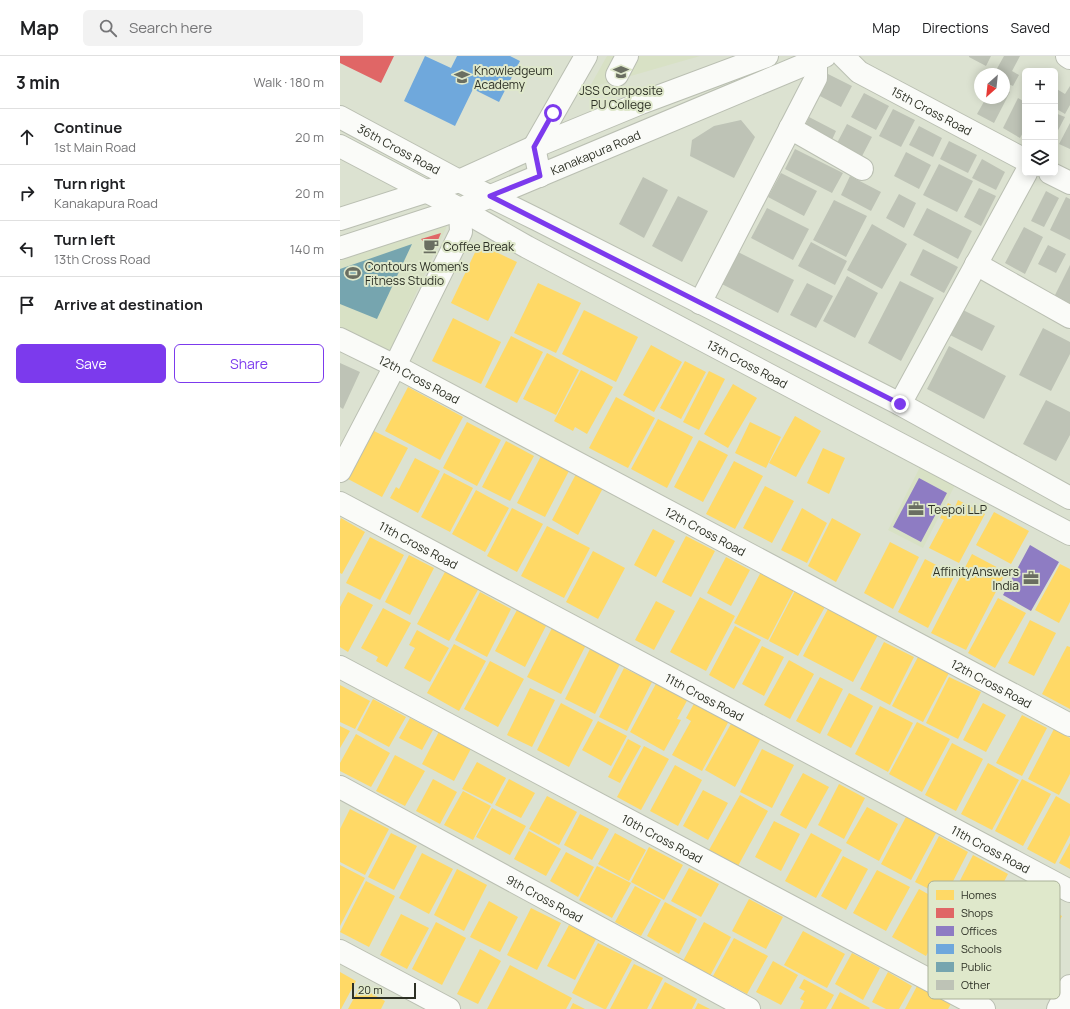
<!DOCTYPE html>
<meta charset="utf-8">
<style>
body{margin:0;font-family:Manrope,sans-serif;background:#f2f2f2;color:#202124}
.controls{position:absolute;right:12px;top:12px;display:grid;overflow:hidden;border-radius:6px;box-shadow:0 2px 10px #0003}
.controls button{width:36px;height:36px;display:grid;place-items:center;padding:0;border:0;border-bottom:1px solid #e0e0e0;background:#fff;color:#202124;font:20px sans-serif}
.compass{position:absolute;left:634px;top:12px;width:36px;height:36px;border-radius:50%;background:#fff;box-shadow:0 2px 10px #0003;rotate:207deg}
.scale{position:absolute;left:12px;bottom:10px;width:64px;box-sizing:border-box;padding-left:4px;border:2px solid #2d3025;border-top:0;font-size:11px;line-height:14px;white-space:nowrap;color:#2d3025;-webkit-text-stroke:3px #dfe8cb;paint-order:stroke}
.stop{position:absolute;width:12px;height:12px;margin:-9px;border:3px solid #7c3aed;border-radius:50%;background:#fff}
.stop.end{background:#7c3aed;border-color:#fff;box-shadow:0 1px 4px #0008}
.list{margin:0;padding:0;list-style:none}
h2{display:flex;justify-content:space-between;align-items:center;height:52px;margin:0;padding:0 16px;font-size:17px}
h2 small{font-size:13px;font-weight:400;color:#757577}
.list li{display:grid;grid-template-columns:26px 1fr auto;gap:12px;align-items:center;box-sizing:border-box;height:56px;padding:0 16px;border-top:1px solid #e0e0e0}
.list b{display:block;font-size:15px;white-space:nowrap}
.list p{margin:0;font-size:13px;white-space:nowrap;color:#757577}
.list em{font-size:13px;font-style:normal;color:#757577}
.actions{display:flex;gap:8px;padding:12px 16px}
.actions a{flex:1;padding:9px 0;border:1px solid #7c3aed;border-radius:6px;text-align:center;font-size:14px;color:#7c3aed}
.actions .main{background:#7c3aed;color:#fff}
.icon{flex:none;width:22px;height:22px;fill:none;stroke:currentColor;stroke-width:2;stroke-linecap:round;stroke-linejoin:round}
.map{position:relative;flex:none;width:730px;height:953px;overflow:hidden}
header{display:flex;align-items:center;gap:24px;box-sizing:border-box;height:56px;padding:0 20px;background:#fff;border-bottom:1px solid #e0e0e0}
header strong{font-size:19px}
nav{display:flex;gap:22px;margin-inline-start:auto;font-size:14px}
.search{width:280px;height:36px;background:#f2f2f2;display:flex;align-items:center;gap:10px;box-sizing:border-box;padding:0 14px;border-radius:6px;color:#757577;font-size:15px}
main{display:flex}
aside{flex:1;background:#fff}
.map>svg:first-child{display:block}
</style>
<header>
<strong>Map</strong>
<div class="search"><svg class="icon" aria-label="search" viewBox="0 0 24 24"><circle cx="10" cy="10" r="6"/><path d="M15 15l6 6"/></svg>Search here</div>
<nav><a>Map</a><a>Directions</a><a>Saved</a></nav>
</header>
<main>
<aside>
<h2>3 min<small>Walk · 180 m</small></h2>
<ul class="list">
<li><svg class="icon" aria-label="ahead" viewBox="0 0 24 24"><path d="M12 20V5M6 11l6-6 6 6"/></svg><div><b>Continue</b><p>1st Main Road</p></div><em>20 m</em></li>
<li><svg class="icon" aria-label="right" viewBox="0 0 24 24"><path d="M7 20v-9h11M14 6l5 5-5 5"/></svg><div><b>Turn right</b><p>Kanakapura Road</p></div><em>20 m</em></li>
<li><svg class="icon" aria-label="left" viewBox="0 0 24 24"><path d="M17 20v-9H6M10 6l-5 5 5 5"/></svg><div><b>Turn left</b><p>13th Cross Road</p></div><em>140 m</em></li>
<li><svg class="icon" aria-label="arrive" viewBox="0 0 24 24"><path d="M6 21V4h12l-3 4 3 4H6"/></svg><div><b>Arrive at destination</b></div></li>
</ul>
<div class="actions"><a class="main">Save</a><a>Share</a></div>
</aside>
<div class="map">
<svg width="730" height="953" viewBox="0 0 730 953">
<rect width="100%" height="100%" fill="#dce2d1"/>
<path fill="#d8e1c5" d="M267 0H360L249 32Z
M107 170 48 298 0 274V205L80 175Z
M580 411 615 429 583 492 548 474Z"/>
<path fill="#ffd966" d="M139 188 177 206 148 265 111 247Z
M198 227 241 247 216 297 174 277Z
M244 254 298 281 276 326 222 298Z
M113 262 161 286 141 328 92 305Z
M171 280 203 296 177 347 145 331Z
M311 289 342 306 314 356 283 339Z
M207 297 239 314 216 359 183 343Z
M345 305 366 316 341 363 320 352Z
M241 314 273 331 247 378 235 371 233 375 214 365Z
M369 315 385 323 359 374 343 366Z
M393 328 417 342 388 392 364 378Z
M68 331 123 361 100 404 45 375Z
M276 341 315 362 288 412 249 392Z
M455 360 481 375 456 421 429 407Z
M318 363 353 381 327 432 291 413Z
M127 366 161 384 137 430 103 412Z
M410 366 441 381 426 412 395 397Z
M34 375 68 392 42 441 8 423Z
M359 384 388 399 363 446 334 431Z
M166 385 194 400 170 445 142 431Z
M483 392 505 402 489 438 467 427Z
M202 398 230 413 205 461 177 447Z
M75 402 100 415 78 457 50 442 56 431 59 433Z
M394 405 423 420 395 473 366 458Z
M104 417 133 432 110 476 81 461Z
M236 418 263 432 238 479 212 464Z
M425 430 454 445 432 487 403 472Z
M136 434 169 452 145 496 112 478Z
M618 444 645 458 619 507 589 492 604 464 600 462 608 447 615 451Z
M172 452 203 468 177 516 147 500Z
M462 452 487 467 467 507 441 494Z
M654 456 689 475 671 508 636 489Z
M1 462 25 476 2 518 0 517V465Z
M492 462 521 478 496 526 468 510Z
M207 470 250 492 224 542 181 520Z
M313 473 335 485 316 521 294 509Z
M346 480 375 495 351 541 322 526Z
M30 481 64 499 40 544 6 527Z
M550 486 579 501 553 553 524 537Z
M253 495 285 512 258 563 226 546Z
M632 498 666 516 626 594 591 577Z
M69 499 94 512 70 559 45 546Z
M386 501 410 514 391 550 367 537Z
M585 503 615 519 588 572 558 556Z
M720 508 730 513V546L719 567 695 554Z
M106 514 139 532 109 585 77 568Z
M422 514 455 532 428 584 394 567Z
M456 533 486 549 458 600 429 585Z
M8 536 33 549 8 596 0 591V551Z
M140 536 171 553 147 601 115 584Z
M360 541 395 560 366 615 330 596Z
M658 542 686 557 655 612 628 597Z
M316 545 335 555 314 594 295 584Z
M489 551 539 577 513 626 463 600Z
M43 552 71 567 47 611 36 605 38 601 21 592Z
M177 554 206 570 185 611 155 595Z
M690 564 716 577 694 620 668 607Z
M395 570 421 584 394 633 369 619Z
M212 572 246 589 221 638 187 621Z
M77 574 109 592 90 626 64 612 75 592 69 589Z
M544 586 574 601 550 649 520 633Z
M114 588 146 605 119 655 87 637Z
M422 590 444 601 424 640 402 628Z
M727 590 730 591V653L702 638Z
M250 593 280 608 255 658 225 643Z
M578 601 609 617 583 666 552 650Z
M449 604 474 618 450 663 424 649Z
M150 605 184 623 158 671 124 653Z
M284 612 312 626 287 675 259 661Z
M480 621 503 633 480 678 456 665Z
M609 621 641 636 618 683 586 667Z
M318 624 349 641 337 663 341 664 324 695 290 676Z
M0 629 30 645 15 673 0 666Z
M190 632 215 644 192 691 167 679Z
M509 637 533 650 511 692 487 679Z
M33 643 66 661 49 691 17 674Z
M356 644 390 663 362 715 332 699 351 665 346 662Z
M221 647 253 664 229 711 197 694Z
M643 647 666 659 646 696 623 684Z
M540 650 573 667 548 716 515 698Z
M682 659 707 672 682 720 656 707Z
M70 662 93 674 82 694 59 682Z
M258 665 287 680 271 710 242 694Z
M392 666 421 682 395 731 365 714Z
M577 666 610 683 582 736 549 718Z
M103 668 135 685 114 725 82 708Z
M0 670 10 675 0 692Z
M714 673 730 682V718L719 739 688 723Z
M16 678 50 697 31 731 0 715V707Z
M288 683 301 690 280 727 268 721Z
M612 687 643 703 616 755 585 739Z
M304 690 329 703 301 754 277 741Z
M422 693 454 709 432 752 400 736Z
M55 699 85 715 65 750 36 735Z
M137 706 166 722 152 748 122 733Z
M648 707 679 724 652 774 621 758Z
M335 709 362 724 338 770 310 755Z
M463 717 489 731 466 773 440 759Z
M93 723 117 736 100 768 76 755Z
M169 723 195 737 181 762 155 749Z
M682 723 711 738 683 790 655 775Z
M499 728 525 742 504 783 478 769Z
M363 734 388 747 368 784 343 770Z
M123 735 151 750 133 784 104 769Z
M400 739 428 755 398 810 369 794Z
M207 740 237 756 219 789 189 773Z
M716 740 730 748V779L715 808 687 793Z
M527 751 558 768 539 805 506 787Z
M152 752 186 770 170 799 136 781Z
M10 753 49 773 25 819 0 806V773Z
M240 758 269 773 252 804 224 789Z
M566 761 596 777 571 824 541 808Z
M434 765 460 778 441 815 415 801Z
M189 775 221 793 206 820 174 803Z
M51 777 77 790 54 834 28 821Z
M275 777 306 794 289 825 258 808Z
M471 777 502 794 476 842 445 825Z
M599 780 628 796 605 841 575 826Z
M730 787V813L719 807Z
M309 791 343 809 324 844 291 826Z
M226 796 254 811 238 841 210 825Z
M82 797 113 813 89 858 59 842Z
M633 799 668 818 644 864 609 846Z
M503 800 528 813 506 854 481 840Z
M0 809 25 822 0 870Z
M257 810 291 827 272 862 239 844Z
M349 812 379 828 361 861 331 845Z
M117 813 147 829 124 875 94 859Z
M537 814 570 831 546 875 513 857Z
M26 825 55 840 29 891 0 876Z
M295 830 321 844 301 880 275 866Z
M579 833 613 852 586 900 552 881Z
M409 843 443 861 426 893 392 875Z
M149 845 178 861 160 896 130 881Z
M325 846 357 863 339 898 307 880Z
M696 847 722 860 704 894 678 880Z
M191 852 221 867 197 914 167 899Z
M61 858 89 872 67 913 40 899Z
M96 866 126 882 102 929 72 913Z
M364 866 391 881 370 920 343 905Z
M229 869 256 883 235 924 207 910Z
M463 875 505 898 487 932 444 909Z
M394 882 428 900 407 938 373 920Z
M258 887 292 904 266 953H264L232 937Z
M140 893 161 905 138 948 117 938Z
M512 897 540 912 523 944 495 928Z
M433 905 458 919 441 949 416 936Z
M294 908 323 922 307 953H270Z
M170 909 232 942 226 953H147Z
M0 916 16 925 1 953H0Z
M548 916 572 930 559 953H546L532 946Z
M464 923 494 939 486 953H460L464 945 460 943 465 935 459 932Z
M325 926 357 943 352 953H311Z
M577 930 611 948 608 953H565Z
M20 931 45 945 41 953H8Z
M500 936 530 952 529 953H491Z
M233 947 245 953H230Z
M358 947 370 953H355Z"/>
<path fill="#e06666" d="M0 0H54L41 27 0 7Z
M101 177 93 196 81 183Z"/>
<path fill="#8e7cc3" d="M579 422 607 437 581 486 553 471Z
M690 489 719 506 691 555 663 539Z"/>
<path fill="#6fa8dc" d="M85 0 111 12 117 0H170L180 5 159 46 133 33 115 70 64 45Z"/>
<path fill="#76a5af" d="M72 188 37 263 0 248V213Z"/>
<path fill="#bec3b6" d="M629 0H651L646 10 629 1Z
M664 0H680L672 15 679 19 673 30 664 26V18H654Z
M488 18 512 30 501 51 478 39Z
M730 30V49L725 58 715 52V32L725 38Z
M664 33 670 36 654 67 637 58 646 42H664Z
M524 37 549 50 536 74 511 61Z
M678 42 685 46V73L680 82 663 72Z
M553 53 575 64 561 91 539 80Z
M715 57 725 61 715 80Z
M469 61 496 75 491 86 464 72Z
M401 64 415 81 394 122 350 100 352 84 374 70Z
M730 67V93L719 88Z
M507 68 532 81 521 102 496 89Z
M579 70 602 82 593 101 569 89Z
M609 85 637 99 628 117 600 103Z
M455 93 503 117 492 137 445 113Z
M566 96 591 109 579 133 554 120Z
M642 103 665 116 656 134 632 122Z
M599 108 633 125 617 156 583 139Z
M441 117 477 135 464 160 428 141Z
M510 120 541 136 531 155 501 139Z
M303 121 328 134 304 182 279 168Z
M639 132 656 140 641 170 624 161Z
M706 135 719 142 704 171 691 165Z
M559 138 576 147 564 172 546 162Z
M338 140 368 155 342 206 312 190Z
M726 141 730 143V184L710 174Z
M494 144 527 160 506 201 473 184Z
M427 152 469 173 453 204 411 182Z
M587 152 632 175 618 203 573 179Z
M532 168 567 188 542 233 507 214Z
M684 171 703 181 685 218 665 207Z
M471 186 507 205 495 229 458 210Z
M708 189 726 198 716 217 698 208Z
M583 193 618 211 604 237 570 219Z
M394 194 454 224 438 257 378 226Z
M730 209V249L714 241Z
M507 220 538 237 515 282 483 265Z
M560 225 594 242 561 305 528 287Z
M467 227 493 240 476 272 450 259Z
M623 254 655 270 642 295 610 279Z
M703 272 730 286V298L711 335 679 319Z
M609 290 666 320 644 363 587 333Z
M0 307 20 316 3 353 0 351Z
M706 344 730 356V379L716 405 683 388Z"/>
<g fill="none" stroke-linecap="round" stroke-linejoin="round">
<defs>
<g id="minor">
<path id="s1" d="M503 0 519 16 685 104"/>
<path d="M727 0 730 2"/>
<path d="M277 19 287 0"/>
<path d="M450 72 522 113"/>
<path d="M710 117 730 127"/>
<path d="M200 120 194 91 246 0"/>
<path d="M636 208 730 261"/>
<path d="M360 247 476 22V3"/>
<path id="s2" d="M0 283 55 310 730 669"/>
<path d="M560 348 686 117"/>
<path d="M0 415 55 310 121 176 120 153"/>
<path id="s3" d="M0 447 730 835"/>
<path id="s4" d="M0 611 644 953"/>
<path id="s5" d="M0 731 409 953"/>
<path d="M0 895 109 953"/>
</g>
<g id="major">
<path id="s6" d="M0 61 119 125 198 164 560 348 730 442"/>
<path id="s7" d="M0 90 120 153 187 191 730 478"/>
<path d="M0 163 119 125 194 91 301 47 427 0"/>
<path id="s8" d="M0 192 120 153 485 0"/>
<path d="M718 953 730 930"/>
</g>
</defs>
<use href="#minor" stroke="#babfb2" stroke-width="24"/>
<use href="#major" stroke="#babfb2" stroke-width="24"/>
<use href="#minor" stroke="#fafbf8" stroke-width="22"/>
<use href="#major" stroke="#fafbf8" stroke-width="22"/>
</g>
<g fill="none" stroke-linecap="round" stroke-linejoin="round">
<path stroke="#7c3aed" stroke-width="5" d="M213 57 194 91 200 120 150 140 560 348"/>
</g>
<defs>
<symbol id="school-bare" viewBox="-9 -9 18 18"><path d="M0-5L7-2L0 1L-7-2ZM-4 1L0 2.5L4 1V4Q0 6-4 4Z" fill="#6a6e61" stroke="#dfe8cb" stroke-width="2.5" paint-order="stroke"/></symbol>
<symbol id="cafe-bare" viewBox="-9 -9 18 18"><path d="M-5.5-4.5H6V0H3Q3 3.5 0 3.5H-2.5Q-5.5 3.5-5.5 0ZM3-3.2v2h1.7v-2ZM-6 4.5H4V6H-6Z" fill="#6a6e61" stroke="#dfe8cb" stroke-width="2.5" paint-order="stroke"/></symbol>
<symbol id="stadium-bare" viewBox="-9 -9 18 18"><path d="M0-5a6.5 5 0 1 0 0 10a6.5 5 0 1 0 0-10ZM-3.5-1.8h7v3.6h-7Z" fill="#6a6e61" stroke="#dfe8cb" stroke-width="2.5" paint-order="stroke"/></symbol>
<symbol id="office-bare" viewBox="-9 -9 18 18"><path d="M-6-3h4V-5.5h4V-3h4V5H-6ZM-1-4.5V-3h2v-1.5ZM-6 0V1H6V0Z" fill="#6a6e61" stroke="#dfe8cb" stroke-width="2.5" paint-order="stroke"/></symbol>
</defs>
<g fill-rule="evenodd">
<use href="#school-bare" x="270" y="5" width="22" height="22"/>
<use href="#school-bare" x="111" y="10" width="22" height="22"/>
<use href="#cafe-bare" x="80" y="179" width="22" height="22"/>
<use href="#stadium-bare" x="2" y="206" width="22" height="22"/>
<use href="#office-bare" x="565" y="442" width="22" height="22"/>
<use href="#office-bare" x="680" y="511" width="22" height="22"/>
</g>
<g text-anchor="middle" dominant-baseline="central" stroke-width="4" stroke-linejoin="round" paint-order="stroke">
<g font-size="12" fill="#2d3025" stroke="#dfe8cb" text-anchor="start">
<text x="134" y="14">Knowledgeum<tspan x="134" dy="14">Academy</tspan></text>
<text x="281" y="34" text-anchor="middle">JSS Composite<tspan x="281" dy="14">PU College</tspan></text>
<text x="103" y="190">Coffee Break</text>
<text x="25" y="210">Contours Women's<tspan x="25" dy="14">Fitness Studio</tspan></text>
<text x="588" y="453">Teepoi LLP</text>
<text x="679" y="515" text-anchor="end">AffinityAnswers<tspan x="679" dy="14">India</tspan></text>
</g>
<g font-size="12" fill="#2d3025" stroke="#dfe8cb">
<text stroke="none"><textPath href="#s1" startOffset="105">15th Cross Road</textPath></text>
<text stroke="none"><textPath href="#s6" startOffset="67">36th Cross Road</textPath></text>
<text stroke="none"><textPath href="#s8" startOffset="273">Kanakapura Road</textPath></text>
<text stroke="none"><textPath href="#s7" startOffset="462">13th Cross Road</textPath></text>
<text stroke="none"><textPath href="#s2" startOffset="89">12th Cross Road</textPath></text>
<text stroke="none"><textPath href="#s2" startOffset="413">12th Cross Road</textPath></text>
<text stroke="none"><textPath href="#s3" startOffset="89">11th Cross Road</textPath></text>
<text stroke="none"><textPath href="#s2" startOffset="737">12th Cross Road</textPath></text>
<text stroke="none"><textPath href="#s3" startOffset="413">11th Cross Road</textPath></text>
<text stroke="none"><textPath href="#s4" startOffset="365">10th Cross Road</textPath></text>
<text stroke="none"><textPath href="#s3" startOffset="737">11th Cross Road</textPath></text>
<text stroke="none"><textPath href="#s5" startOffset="233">9th Cross Road</textPath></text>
</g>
</g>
<rect x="588" y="825" width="132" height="118" rx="6" fill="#dfe8cb" stroke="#aab199" stroke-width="1"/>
<rect x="596" y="834" width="18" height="10" fill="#ffd966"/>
<rect x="596" y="852" width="18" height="10" fill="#e06666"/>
<rect x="596" y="870" width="18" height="10" fill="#8e7cc3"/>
<rect x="596" y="888" width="18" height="10" fill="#6fa8dc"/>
<rect x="596" y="906" width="18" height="10" fill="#76a5af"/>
<rect x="596" y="924" width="18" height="10" fill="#bec3b6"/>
<g font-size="11" fill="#2d3025">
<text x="621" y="843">Homes</text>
<text x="621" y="861">Shops</text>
<text x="621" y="879">Offices</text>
<text x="621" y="897">Schools</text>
<text x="621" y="915">Public</text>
<text x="621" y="933">Other</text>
</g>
</svg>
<div class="controls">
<button>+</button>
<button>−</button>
<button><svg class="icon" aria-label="layers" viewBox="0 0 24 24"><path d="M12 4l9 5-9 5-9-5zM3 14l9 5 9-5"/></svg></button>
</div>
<svg class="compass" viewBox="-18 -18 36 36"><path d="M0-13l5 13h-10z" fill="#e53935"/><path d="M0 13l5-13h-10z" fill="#757577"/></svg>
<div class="scale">20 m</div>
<div class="stop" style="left:213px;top:57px"></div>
<div class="stop end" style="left:560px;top:348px"></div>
</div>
</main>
